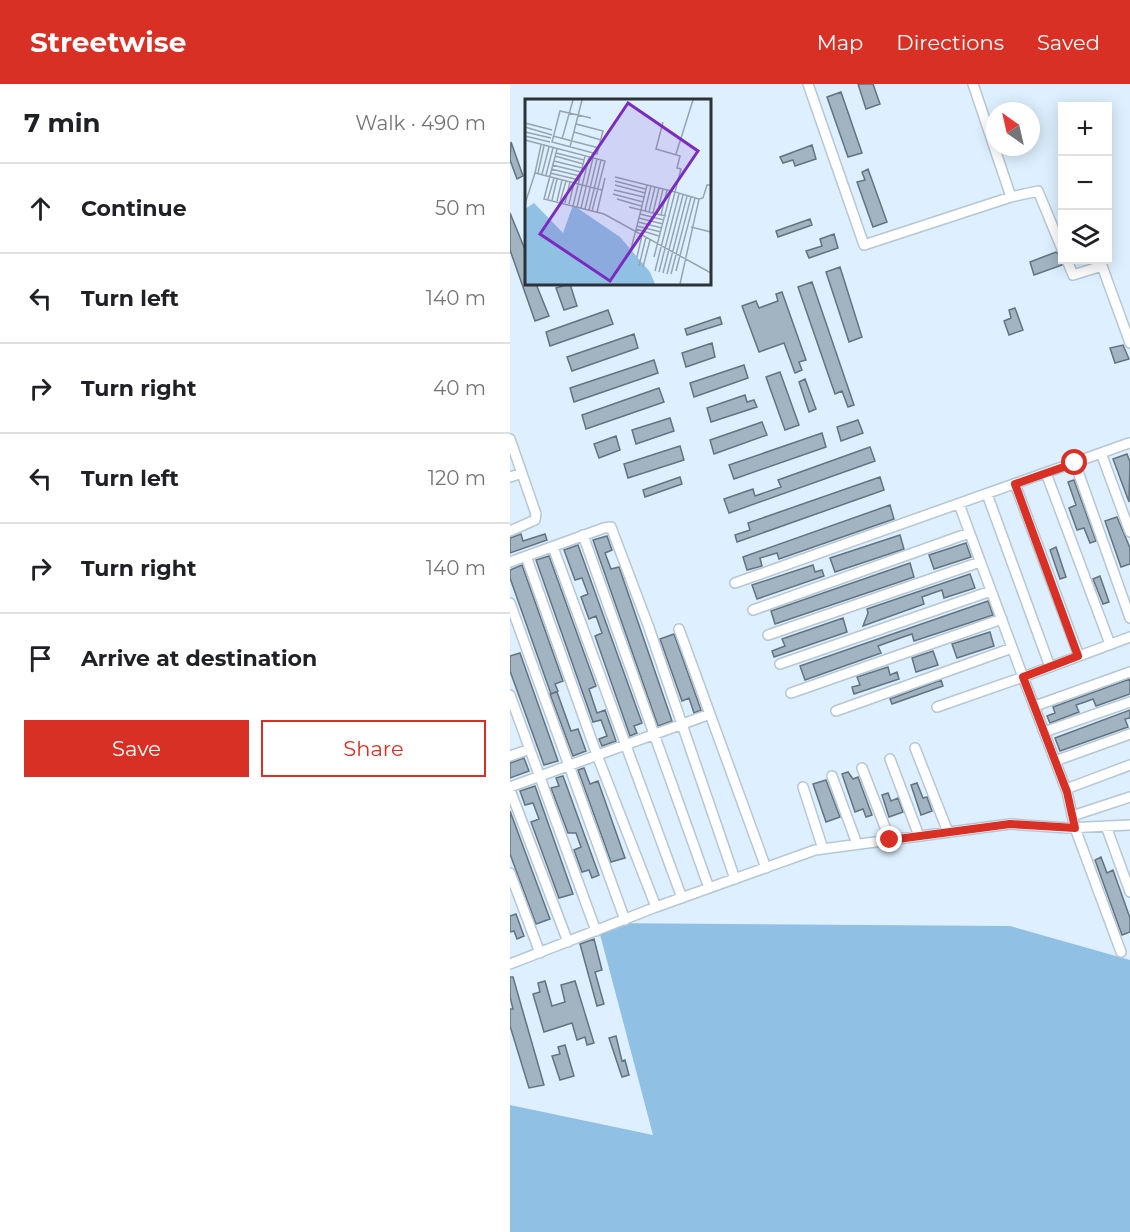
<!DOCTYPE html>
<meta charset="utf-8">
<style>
body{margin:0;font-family:Montserrat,sans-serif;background:#f6f6f6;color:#202124}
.controls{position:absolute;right:18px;top:18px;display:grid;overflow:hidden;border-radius:0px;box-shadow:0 3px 15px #0003}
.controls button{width:54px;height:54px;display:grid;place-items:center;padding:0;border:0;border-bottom:2px solid #e0e0e0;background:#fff;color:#202124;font:30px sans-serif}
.compass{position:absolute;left:476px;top:18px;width:54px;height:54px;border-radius:50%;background:#fff;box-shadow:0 3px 15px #0003;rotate:326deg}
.stop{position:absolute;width:18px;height:18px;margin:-14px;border:4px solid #d93025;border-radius:50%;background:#fff}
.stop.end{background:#d93025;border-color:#fff;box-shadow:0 2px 6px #0008}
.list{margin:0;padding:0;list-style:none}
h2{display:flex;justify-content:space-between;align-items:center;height:78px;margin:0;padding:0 24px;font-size:26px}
h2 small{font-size:20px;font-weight:400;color:#757577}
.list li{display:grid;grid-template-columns:39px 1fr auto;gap:18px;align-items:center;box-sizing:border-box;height:90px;padding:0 24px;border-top:2px solid #e0e0e0}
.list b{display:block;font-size:22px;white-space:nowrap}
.list em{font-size:20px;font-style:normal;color:#757577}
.actions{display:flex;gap:12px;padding:18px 24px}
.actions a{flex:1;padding:14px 0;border:2px solid #d93025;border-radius:0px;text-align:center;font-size:21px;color:#d93025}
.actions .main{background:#d93025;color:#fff}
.icon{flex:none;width:33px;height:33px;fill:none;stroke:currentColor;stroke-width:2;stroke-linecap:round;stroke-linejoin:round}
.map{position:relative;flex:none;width:620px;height:1148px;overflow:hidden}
header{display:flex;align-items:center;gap:36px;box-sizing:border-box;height:84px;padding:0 30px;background:#d93025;color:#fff}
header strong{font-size:28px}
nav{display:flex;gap:33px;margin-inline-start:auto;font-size:21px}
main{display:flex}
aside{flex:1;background:#fff}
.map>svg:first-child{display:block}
</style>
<header>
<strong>Streetwise</strong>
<nav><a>Map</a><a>Directions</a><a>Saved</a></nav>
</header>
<main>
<aside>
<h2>7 min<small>Walk · 490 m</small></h2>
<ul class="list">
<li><svg class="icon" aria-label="ahead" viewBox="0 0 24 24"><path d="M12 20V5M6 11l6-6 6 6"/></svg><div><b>Continue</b></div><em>50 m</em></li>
<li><svg class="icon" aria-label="left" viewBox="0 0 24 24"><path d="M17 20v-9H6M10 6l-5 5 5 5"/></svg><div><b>Turn left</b></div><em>140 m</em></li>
<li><svg class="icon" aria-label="right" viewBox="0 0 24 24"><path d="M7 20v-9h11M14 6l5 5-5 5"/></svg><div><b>Turn right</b></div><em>40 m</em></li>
<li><svg class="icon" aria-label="left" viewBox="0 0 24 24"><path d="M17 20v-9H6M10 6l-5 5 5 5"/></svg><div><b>Turn left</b></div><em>120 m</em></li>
<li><svg class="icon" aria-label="right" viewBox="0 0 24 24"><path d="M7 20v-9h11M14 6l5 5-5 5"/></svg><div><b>Turn right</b></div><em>140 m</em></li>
<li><svg class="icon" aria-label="arrive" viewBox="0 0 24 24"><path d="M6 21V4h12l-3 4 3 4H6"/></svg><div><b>Arrive at destination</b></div></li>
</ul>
<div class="actions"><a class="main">Save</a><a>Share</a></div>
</aside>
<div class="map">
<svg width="620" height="1148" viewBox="0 0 620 1148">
<rect width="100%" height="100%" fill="#def0ff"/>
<path fill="#91c0e5" d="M87 839 500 842 620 876V1148H0V1021L143 1051Z"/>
<path fill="#a2b3c2" stroke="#637380" stroke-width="1.5" d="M348 0H363L370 20 356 25Z
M331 8 352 69 338 73 317 13Z
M1 58 13 92 7 95 0 76Z
M302 61 306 75 285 82 283 76 273 79 270 73Z
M358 85 377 138 363 143 347 98 355 96 352 88Z
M0 129 16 168V200H26L39 232 25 237 0 166Z
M300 135 302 141 268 153 266 147Z
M324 150 328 164 299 174 296 167 312 162 310 155Z
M546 168 551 172 552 181 524 191 520 178Z
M330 183 352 253 339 258 316 188Z
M302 198 344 321 338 323 332 307 325 310 288 203Z
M60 200 67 222 54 226 46 204Z
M272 208 296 276 289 278 292 286 285 289 274 259 249 268 232 222 246 217 249 224 268 217 266 210Z
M505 224 513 246 499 251 494 237 501 234 499 226Z
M98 226 103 240 40 262 36 248Z
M210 233 212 240 177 251 175 245Z
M124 250 128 264 62 287 57 273Z
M202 259 205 273 176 283 172 269Z
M613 261 619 275 605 279 600 264Z
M144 276 148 289 64 318 60 304Z
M234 281 238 294 184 313 180 299Z
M270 288 289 341 275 346 256 293Z
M295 295 306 325 299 328 289 298Z
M149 304 154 318 76 345 72 331Z
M235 311 237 318 244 316 247 323 201 338 197 324Z
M160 334 164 347 126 360 122 346Z
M348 336 353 349 331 357 327 343Z
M252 338 257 351 204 370 200 356Z
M312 349 316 363 224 395 219 381Z
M106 352 110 366 89 374 84 360Z
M170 362 174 376 118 394 114 380Z
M360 363 365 377 219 429 214 415 243 405 245 412 271 403 268 396Z
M617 370 620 378 619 418 603 375Z
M170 393 172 400 135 413 133 406Z
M370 393 374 406 227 458 225 451 240 446 238 439Z
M564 396 586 457 580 459 574 444 567 446 559 424 566 421 558 398Z
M380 421 384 435 269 475 267 469 250 474 252 482 237 486 233 473Z
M607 433 620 464V480L611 483 595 437Z
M11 450 13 457 35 450 37 456 0 469V454Z
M390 451 394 465 325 488 320 474Z
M97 452 102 466 95 469 101 485 109 483 162 637 148 642 83 456Z
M456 459 461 473 424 485 419 471Z
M68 461 132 639 124 642 127 649 120 652 85 552 92 549 86 532 79 535 71 513 78 510 72 494 65 496 54 466Z
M546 463 556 493 550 495 540 466Z
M39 472 86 602 79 605 87 629 95 626 106 657 92 662 89 655 97 652 91 636 83 638 26 476Z
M400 479 404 493 265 540 261 527Z
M12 481 53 597 45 600 48 607 41 610 0 494V486Z
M303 481 305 488 312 486 314 492 247 515 242 501Z
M460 490 465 504 434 514 432 506 426 508 412 513 414 520 353 542 358 529 357 525Z
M590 492 599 518 593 520 583 495Z
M478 517 483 531 404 557 402 550 393 553 368 562 371 569 295 596 290 582Z
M333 534 337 548 264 573 262 567 275 562 272 555Z
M480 548 484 562 447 574 442 560Z
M164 550 191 626 184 629 179 614 172 617 150 555Z
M423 567 428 581 406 588 402 574Z
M10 569 48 677 34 681 0 587V572Z
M378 583 380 591 387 588 389 595 344 610 342 603 350 601 347 593Z
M620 595V610L586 622 583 615 575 618 566 621 569 628 540 639 537 632 545 629 543 623Z
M431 596 433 602 382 620 380 615Z
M47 608 61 647 68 645 76 667 63 672 40 610Z
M620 626V634L615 635 618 643 550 667 545 654Z
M14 674 19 687 0 694V679Z
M74 684 80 700 88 697 115 774 101 778 68 686Z
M338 688 343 695 348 693 362 731 356 733 353 725 345 728 332 690Z
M53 692 89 791 82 794 79 786 72 788 64 766 71 763 66 749H58L41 704 49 702 46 694Z
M316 696 330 733 316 738 303 700Z
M407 699 413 714 417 713 422 727 411 731 401 701Z
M25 702 63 810 49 814 21 738 29 735 23 719 15 721 10 707Z
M378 709 381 717 388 714 393 728 379 733 372 711Z
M0 727 40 835 26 840 0 770Z
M591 773 597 789 603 786 620 834V848L612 851 585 776Z
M6 830 14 852 7 855 4 847 0 848V832Z
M84 855 92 886 85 888 94 920 87 922 70 860Z
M0 893H3L34 1001 19 1004 0 942V925H3L0 913Z
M35 897 42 922 55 918 51 901 65 897 84 959 77 961 75 953 67 956 62 939 34 948 23 910 30 908 28 899Z
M106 952 112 977 115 976 119 991 112 993 99 954Z
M55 961 64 992 50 996 42 972 50 970 48 963Z"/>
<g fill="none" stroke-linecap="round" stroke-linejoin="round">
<defs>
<path id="minor" d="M298 0 354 161 501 113 528 107 552 165
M463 0 501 113
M557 176 563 191 592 182 620 259
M0 355 26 430 25 436 0 447
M619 359 591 369 620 448
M565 379 620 534
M536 389 600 560
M0 393 12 389
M505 400 569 572
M477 410 540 583
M449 420 513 593 620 553
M73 451 199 804
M43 463 172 814
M16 472 87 671 146 823
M0 478 94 444 101 443 138 541 225 795
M225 499 591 369
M0 519 115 836
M243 526 459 449
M169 545 256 784
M258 551 470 478
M270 580 481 507
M281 609 492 535
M0 611 86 847
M525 622 620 588
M427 623 513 593 557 708 565 744 611 868
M326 627 502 564
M534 648 620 618
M405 664 438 748
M0 672 20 665
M380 675 409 752
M545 677 620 650
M352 684 380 756
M322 692 347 760
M0 703 200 630
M293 703 313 765
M556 705 620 681
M0 706 58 858
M562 732 620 713
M596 742 620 808
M0 789 30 869
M0 880 146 823 305 766 500 740 557 744 620 741"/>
</defs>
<use href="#minor" stroke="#b5c7d5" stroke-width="12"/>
<use href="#minor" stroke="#fff" stroke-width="9"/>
</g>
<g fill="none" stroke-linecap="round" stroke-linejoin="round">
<path stroke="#d93025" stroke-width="8" d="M380 756 500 740 565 744 557 708 513 593 568 572 505 400 565 379"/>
</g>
<g transform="translate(15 15)">
<rect width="186" height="186" fill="#def0ff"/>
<path d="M9 104 38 134 48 106 95 138 125 173 130 185H0V110Z" fill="#91c0e5"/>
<path fill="none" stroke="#96a4af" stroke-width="1.5" d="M138 23 131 50 155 57 152 69 156 70 150 93 174 100M0 24 27 31M51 25 78 32 72 55 27 43 35 12 66 19M0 28 27 36M0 33 26 39M49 33 76 41M0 37 25 43M28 37 74 49M37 40 48 1M0 41 80 62 67 112M45 48 57 1M32 50 19 100 79 115 186 174M31 54 59 61M151 55 168 1M30 57 58 65M29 62 57 69M27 66 56 73M26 70 55 77M10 74 16 46M13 74 19 47M25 74 54 81M17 75 24 48M21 76 28 49M90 78 142 91M90 82 120 90M90 86 120 94M122 86 116 111 136 116M89 91 119 98M88 95 118 103M23 100 29 79M92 100 116 107M27 101 32 80M32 102 37 81M35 103 41 82M40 104 45 83M0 105 10 74 77 91M44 105 49 84M48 107 60 57M52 108 64 58M104 108 116 111 106 150M56 109 68 59M60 110 72 60M64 111 76 61M120 112 126 87M72 113 80 79M124 113 130 88M128 114 134 89M115 115 139 121M132 115 138 90M141 117 136 116 142 91 146 92M114 119 138 125M113 123 137 129M112 127 136 133M166 128 186 133M111 130 134 137M112 158 117 136M129 158 146 92 150 93M114 167 121 138M118 168 125 141M130 172 150 93M151 172 170 99M134 173 154 95M138 174 158 96M142 175 162 97M146 175 166 98M155 185 174 100 178 99 182 86H186"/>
<path fill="#7b2cbf" fill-opacity="0.15" stroke="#7b2cbf" stroke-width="3" d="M103 4 173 52 85 182 15 135Z"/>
<rect width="186" height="186" fill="none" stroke="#2b3238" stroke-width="3"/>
</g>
</svg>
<div class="controls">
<button>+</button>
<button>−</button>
<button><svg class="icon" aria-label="layers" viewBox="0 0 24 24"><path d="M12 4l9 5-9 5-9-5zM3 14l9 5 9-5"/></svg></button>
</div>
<svg class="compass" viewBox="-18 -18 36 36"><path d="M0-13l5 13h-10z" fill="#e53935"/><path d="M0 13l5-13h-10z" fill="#757577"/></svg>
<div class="stop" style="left:565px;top:379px"></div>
<div class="stop end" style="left:380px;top:756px"></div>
</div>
</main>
